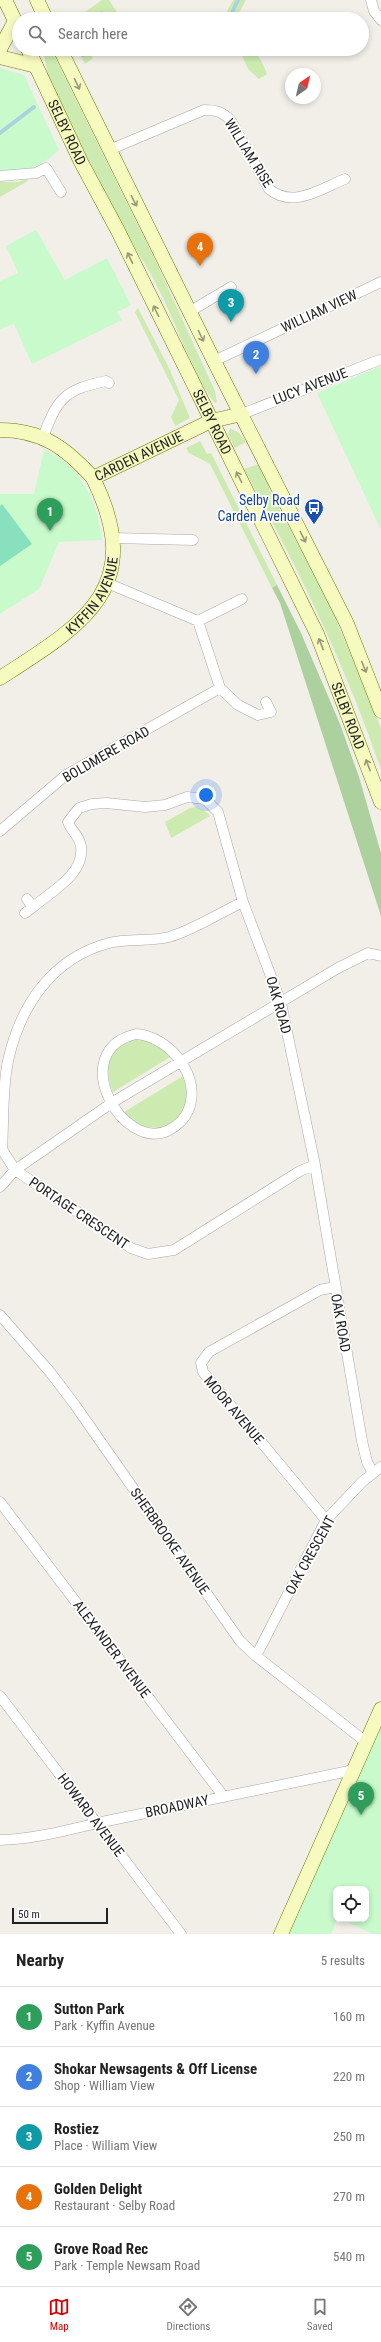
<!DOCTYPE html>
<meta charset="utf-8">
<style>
body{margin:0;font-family:"Roboto Condensed",sans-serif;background:#f6f6f6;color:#222}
.controls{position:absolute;right:12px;bottom:12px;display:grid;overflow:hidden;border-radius:8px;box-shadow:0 2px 6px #0003}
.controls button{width:36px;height:36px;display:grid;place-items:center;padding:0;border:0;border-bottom:1px solid #e0e0e0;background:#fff;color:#222;font:20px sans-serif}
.compass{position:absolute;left:285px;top:68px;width:36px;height:36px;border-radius:50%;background:#fff;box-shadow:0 2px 6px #0003;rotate:34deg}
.scale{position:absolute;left:12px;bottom:10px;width:96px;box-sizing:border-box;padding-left:4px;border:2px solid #222;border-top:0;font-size:11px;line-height:14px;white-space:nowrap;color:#222;-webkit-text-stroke:3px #fff;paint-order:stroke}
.you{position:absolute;left:206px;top:795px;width:14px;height:14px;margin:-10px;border:3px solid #fff;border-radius:50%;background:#1a73e8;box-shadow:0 0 0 6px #1a73e833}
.badge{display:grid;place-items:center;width:26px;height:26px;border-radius:50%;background:#d40000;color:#fff;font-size:13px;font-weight:700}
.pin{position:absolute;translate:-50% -33px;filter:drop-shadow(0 1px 2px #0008)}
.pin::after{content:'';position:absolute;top:21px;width:14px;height:12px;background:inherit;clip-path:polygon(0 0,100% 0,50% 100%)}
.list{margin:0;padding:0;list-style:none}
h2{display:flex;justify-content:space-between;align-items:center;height:52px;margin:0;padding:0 16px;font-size:17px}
h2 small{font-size:13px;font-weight:400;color:#767676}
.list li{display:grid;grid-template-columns:26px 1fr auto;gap:12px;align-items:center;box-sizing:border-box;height:60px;padding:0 16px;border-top:1px solid #e0e0e0}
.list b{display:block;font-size:15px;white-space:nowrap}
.list p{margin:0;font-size:13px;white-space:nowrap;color:#767676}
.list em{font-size:13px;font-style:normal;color:#767676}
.icon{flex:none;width:22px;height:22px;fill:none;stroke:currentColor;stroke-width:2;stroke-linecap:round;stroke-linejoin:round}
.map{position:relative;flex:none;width:381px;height:1934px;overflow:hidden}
.search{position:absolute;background:#fff;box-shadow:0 2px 6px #0003;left:12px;right:12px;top:12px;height:44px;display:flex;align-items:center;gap:10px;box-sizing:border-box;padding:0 14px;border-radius:22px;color:#767676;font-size:15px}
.sheet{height:352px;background:#fff}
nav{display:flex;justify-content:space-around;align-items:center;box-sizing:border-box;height:56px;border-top:1px solid #e0e0e0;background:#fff;font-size:11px;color:#767676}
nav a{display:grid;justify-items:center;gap:2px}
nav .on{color:#d40000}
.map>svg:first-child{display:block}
</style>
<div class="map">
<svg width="381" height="1934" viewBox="0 0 381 1934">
<rect width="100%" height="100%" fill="#f2efe9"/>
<path fill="#cdebb0" d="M102 0H109L119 15 124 19H75Z
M233 0H246L238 15 242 19H223Z
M43 49H51L158 266 215 391 217 402 215 403C202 388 195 368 186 350 170 314 154 273 130 242L49 81Z
M77 49H94L92 59 85 64Z
M239 49C256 49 261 58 267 74L259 79 248 69Z
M27 179 28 181 0 197V182H18Z
M138 308 170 370 190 418 175 426 171 417 179 400 135 312Z
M230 428 239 433 246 442 235 448 228 434Z
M200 441 207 454 211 453 277 585 272 588 210 464 189 453 186 448Z
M259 464 267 478 270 491 330 605 381 728V770C346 666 297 566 244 469Z
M196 807 206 812 210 816 171 838 165 822 190 808Z
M141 1038 151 1039 172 1056 113 1092C106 1077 105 1052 122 1044 128 1041 135 1040 141 1038Z
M183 1076C199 1119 155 1147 124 1112Z"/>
<path fill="#add19e" d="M277 585 301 633 340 724 359 777 381 853V916L280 603 272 588Z"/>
<path fill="#c8facc" d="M0 68 24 75 59 150C38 169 27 171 0 171Z
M36 230 65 280 107 258 131 305 117 312 122 320 32 364 14 324 0 329V281L18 273 6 246Z
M381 366V530L317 393Z
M44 450C81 464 98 503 102 540L59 542 39 589 0 614V494H34Z
M381 1727V1934H373L340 1919H366V1889H336L337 1919 331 1934H289Z"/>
<path fill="#88e0be" d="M2 504 32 544 0 566V506Z"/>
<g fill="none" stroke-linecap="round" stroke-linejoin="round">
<path stroke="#aad3df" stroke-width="4" d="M99 19 101 13 110 19
M229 19 238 0
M83 55 86 49
M0 133 34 107"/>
<defs>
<path id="street" d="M371 0 374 11 381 20
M109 150 204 110C217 110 223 112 231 121L269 189C293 209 320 189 345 179
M0 176 36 173 46 168 61 192
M189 312 231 287
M214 361 381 282
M242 414 379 360
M43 437C58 397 65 390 106 381L109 383
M113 538 193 540
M107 583 198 621 242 599
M220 688 238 705 258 715 271 712 266 702
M0 831 66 775 220 688 198 621
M33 907C52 891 85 874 81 846 79 835 71 831 68 822L79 808 92 804 106 803 145 807 165 805 187 797 205 799 218 812 243 902 281 1003 315 1165 362 1441 367 1462 373 1473
M25 913 33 907 27 899
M136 1034C170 1036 203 1078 188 1111 184 1120 177 1126 169 1130 123 1154 65 1051 136 1034Z
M0 1146 15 1170 131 1248 148 1254 174 1250 300 1171 315 1165
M2 1148C4 1120 2 1089 8 1061 20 1006 52 958 109 943 129 938 149 942 169 937 194 930 219 913 243 902
M0 1187 15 1170 113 1102 338 968 368 953 381 956
M0 1315 50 1372 75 1405 240 1641 256 1656 366 1742
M0 1502 224 1797
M326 1520 203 1372 201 1363 209 1352 320 1290 335 1287
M256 1656 326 1520 362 1482 381 1467
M0 1696 181 1934
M0 1840C33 1839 65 1831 97 1823L354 1770"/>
<g id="secondary">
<path d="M5 0 19 29"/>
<path d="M37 0 46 19"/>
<path d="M0 49 15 21"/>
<path id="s1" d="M28 49 81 162 118 231 317 634 381 802"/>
<path d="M60 49 214 361 347 624 381 711"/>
<path d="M0 57 36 66"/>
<path id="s2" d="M0 430C42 430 66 448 93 478L211 421 242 414"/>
<path id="s3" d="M0 678C84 624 147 588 93 478"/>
<path d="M281 1934 381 1709"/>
</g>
</defs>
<use href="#street" stroke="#a9a9a9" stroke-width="11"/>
<use href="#secondary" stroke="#707d05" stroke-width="15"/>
<use href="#street" stroke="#fff" stroke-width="10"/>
<use href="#secondary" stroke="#f7fabf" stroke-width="14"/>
</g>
<defs><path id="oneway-shaft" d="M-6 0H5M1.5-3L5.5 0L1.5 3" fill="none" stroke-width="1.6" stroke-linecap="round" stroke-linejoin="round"/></defs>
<g stroke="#979978">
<use href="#oneway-shaft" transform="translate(77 84) rotate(65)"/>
<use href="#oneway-shaft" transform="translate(134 201) rotate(63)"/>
<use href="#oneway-shaft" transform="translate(130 258) rotate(-116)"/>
<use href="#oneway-shaft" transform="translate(156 311) rotate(-116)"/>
<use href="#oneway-shaft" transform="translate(201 336) rotate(64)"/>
<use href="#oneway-shaft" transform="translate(239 477) rotate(-117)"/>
<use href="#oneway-shaft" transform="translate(303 537) rotate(63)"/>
<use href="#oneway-shaft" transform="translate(321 644) rotate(-111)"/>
<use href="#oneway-shaft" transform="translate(364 667) rotate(68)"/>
<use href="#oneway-shaft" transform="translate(368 765) rotate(-111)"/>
</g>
<defs>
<symbol id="bus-pin" viewBox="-11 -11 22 30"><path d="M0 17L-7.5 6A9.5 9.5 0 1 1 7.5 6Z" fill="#1a4fb4" stroke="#fff"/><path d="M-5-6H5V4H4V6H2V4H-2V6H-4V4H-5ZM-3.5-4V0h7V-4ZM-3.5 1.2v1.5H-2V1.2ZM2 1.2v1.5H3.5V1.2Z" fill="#fff"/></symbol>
</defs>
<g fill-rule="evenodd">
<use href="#bus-pin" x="303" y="497" width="22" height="30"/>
</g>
<g text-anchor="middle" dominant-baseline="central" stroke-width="3.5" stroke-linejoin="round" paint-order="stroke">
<g font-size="14" fill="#222" stroke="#fff">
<text stroke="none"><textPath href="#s1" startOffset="92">SELBY ROAD</textPath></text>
<text transform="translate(249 153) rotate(58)">WILLIAM RISE</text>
<text transform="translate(319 311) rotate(-25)">WILLIAM VIEW</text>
<text transform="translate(310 386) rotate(-21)">LUCY AVENUE</text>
<text stroke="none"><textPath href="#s1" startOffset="416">SELBY ROAD</textPath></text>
<text stroke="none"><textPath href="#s2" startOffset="159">CARDEN AVENUE</textPath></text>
<text stroke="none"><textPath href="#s3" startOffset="127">KYFFIN AVENUE</textPath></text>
<text stroke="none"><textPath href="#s1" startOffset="740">SELBY ROAD</textPath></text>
<text transform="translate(106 754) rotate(-30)">BOLDMERE ROAD</text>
<text transform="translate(279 1005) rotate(74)">OAK ROAD</text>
<text transform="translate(79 1213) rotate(34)">PORTAGE CRESCENT</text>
<text transform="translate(341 1323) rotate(80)">OAK ROAD</text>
<text transform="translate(234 1410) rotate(50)">MOOR AVENUE</text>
<text transform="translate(170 1541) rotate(55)">SHERBROOKE AVENUE</text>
<text transform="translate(310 1555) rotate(-61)">OAK CRESCENT</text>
<text transform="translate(112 1649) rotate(53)">ALEXANDER AVENUE</text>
<text transform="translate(177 1806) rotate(-12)">BROADWAY</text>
<text transform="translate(91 1815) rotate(53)">HOWARD AVENUE</text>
</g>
<g font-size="14" fill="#164399" stroke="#fff" text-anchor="end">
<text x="300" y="500">Selby Road<tspan x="300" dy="16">Carden Avenue</tspan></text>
</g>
</g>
</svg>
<div class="controls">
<button><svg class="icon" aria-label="locate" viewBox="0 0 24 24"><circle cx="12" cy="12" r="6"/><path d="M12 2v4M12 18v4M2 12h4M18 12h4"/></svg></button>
</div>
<svg class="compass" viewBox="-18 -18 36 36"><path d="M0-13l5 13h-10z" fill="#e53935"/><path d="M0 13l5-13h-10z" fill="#767676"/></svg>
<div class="scale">50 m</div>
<div class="you"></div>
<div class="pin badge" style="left:50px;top:531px;background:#2e9e5b">1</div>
<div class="pin badge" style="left:256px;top:374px;background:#3f7fe0">2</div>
<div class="pin badge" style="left:231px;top:322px;background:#0f9aa8">3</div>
<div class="pin badge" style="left:200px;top:266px;background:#e8710a">4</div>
<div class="pin badge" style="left:361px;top:1815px;background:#2e9e5b">5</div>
<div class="search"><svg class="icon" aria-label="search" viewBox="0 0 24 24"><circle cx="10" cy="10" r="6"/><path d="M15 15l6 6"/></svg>Search here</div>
</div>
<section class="sheet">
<h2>Nearby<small>5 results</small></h2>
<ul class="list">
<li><span class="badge" style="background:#2e9e5b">1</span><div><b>Sutton Park</b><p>Park · Kyffin Avenue</p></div><em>160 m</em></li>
<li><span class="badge" style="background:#3f7fe0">2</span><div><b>Shokar Newsagents &amp; Off License</b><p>Shop · William View</p></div><em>220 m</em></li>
<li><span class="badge" style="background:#0f9aa8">3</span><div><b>Rostiez</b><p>Place · William View</p></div><em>250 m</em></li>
<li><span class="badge" style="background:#e8710a">4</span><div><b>Golden Delight</b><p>Restaurant · Selby Road</p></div><em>270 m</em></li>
<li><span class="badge" style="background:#2e9e5b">5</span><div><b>Grove Road Rec</b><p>Park · Temple Newsam Road</p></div><em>540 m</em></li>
</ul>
</section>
<nav>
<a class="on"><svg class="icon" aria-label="map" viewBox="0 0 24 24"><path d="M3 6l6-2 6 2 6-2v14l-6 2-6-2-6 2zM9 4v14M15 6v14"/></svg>Map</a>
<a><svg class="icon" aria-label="directions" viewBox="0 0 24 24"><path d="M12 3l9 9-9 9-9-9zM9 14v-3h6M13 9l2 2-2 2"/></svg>Directions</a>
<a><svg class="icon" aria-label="saved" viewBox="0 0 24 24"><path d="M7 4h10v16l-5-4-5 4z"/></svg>Saved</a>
</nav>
